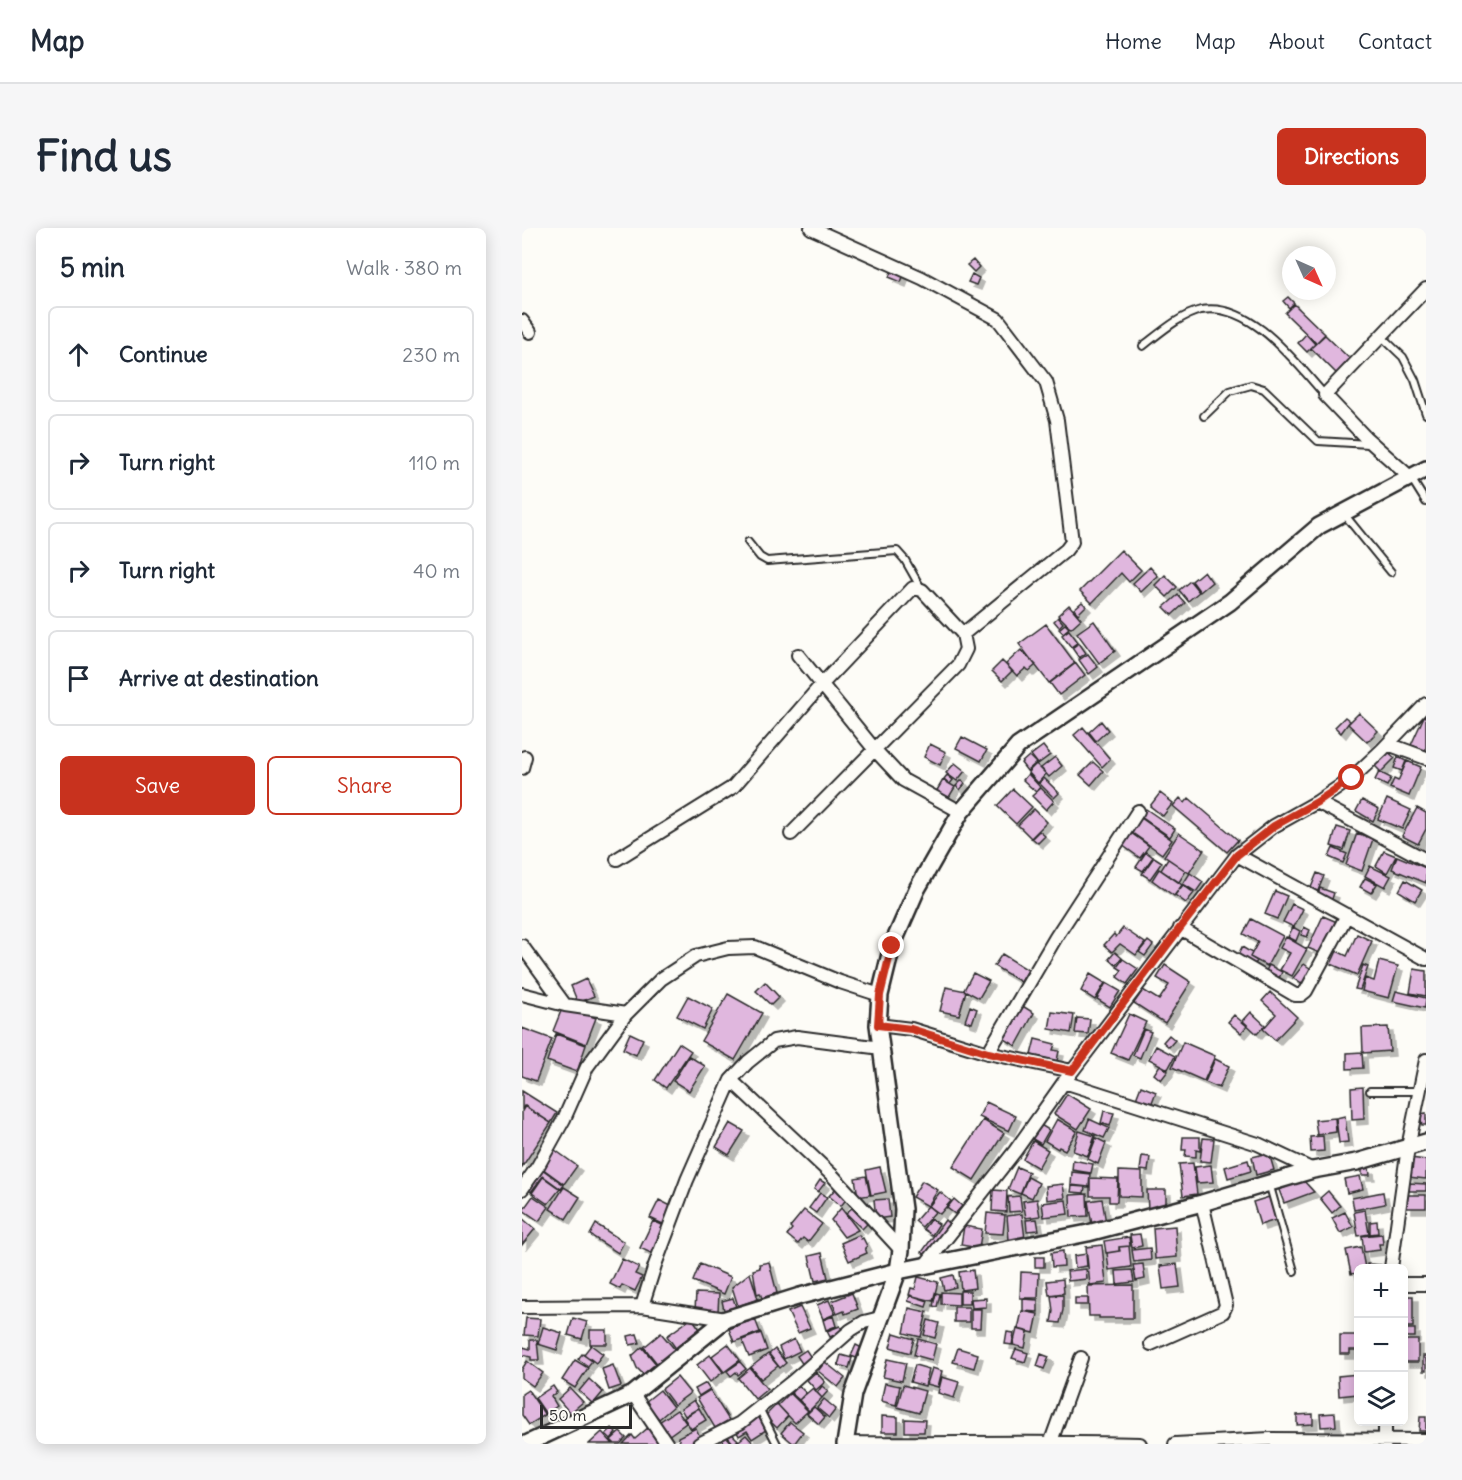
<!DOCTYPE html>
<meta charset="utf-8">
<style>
body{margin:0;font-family:Delius,sans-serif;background:#f6f6f7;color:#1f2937}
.controls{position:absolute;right:18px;bottom:18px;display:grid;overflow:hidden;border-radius:9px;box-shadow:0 3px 15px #0003}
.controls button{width:54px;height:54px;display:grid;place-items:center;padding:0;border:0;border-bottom:2px solid #e0e1e3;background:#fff;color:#1f2937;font:30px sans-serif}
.compass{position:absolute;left:760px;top:18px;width:54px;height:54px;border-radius:50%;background:#fff;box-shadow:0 3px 15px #0003;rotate:135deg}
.scale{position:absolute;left:18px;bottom:15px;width:92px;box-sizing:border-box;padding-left:6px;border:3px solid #2b2b2b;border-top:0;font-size:16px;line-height:21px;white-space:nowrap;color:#2b2b2b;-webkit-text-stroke:4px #fdfcf7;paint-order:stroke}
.stop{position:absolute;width:18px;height:18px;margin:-14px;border:4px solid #c8321e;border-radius:50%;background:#fff}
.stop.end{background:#c8321e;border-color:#fff;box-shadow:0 2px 6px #0008}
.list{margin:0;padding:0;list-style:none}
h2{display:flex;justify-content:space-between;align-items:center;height:78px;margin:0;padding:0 24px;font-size:26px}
h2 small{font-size:20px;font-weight:400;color:#747a83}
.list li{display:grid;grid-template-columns:39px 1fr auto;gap:18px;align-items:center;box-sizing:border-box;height:96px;margin:0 12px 12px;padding:0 12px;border:2px solid #e0e1e3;border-radius:9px}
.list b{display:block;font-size:22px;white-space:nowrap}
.list em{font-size:20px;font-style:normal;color:#747a83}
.actions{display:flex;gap:12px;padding:18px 24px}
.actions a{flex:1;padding:14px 0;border:2px solid #c8321e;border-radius:9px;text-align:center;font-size:21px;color:#c8321e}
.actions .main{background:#c8321e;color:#fff}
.icon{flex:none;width:33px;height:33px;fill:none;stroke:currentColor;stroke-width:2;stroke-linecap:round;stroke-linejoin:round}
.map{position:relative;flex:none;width:904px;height:1216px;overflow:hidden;border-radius:9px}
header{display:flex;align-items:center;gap:36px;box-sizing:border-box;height:84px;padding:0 30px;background:#fff;border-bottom:2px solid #e0e1e3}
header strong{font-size:28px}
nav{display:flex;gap:33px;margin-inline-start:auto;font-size:21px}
.intro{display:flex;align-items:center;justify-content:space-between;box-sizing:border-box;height:144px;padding:0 36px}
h1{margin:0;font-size:42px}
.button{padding:15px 27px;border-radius:9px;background:#c8321e;color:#fff;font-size:21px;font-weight:700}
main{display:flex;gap:36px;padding:0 36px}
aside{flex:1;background:#fff;border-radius:9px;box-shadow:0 3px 15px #0003}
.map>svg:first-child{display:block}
</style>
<header>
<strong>Map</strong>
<nav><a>Home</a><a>Map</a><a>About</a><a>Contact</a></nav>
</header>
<div class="intro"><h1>Find us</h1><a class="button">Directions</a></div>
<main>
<aside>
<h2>5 min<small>Walk · 380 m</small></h2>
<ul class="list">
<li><svg class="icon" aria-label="ahead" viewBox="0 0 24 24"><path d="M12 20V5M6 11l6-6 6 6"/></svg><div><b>Continue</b></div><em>230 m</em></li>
<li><svg class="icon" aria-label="right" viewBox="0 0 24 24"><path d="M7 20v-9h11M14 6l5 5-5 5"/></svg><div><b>Turn right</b></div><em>110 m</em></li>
<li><svg class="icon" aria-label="right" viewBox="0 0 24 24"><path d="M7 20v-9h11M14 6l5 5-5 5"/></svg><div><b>Turn right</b></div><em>40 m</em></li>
<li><svg class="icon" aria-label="arrive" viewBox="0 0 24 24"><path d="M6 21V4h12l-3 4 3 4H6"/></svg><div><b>Arrive at destination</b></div></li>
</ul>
<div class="actions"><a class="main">Save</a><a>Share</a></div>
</aside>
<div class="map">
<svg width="904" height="1216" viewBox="0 0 904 1216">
<defs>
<filter id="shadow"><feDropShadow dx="5" dy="5" stdDeviation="0" flood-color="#0004"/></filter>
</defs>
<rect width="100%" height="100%" fill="#fdfcf7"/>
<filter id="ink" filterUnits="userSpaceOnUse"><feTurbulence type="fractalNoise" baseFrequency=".0167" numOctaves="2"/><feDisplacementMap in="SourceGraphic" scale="12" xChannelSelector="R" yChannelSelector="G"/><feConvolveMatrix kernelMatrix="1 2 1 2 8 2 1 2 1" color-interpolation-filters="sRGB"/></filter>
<g filter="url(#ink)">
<path fill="#e0b7de" stroke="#2b2b2b" stroke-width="1.5" filter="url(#shadow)" d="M451 32 457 39 452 44 445 37Z
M371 39 383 44 379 54 367 49Z
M450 46 457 50 454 57 446 54Z
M766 69 772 75 767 80 761 73Z
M772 76 803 106 794 115 763 85Z
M784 106 793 116 785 124 776 115Z
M803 107 829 132 815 146 789 120Z
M599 322 619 342 607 354 599 345 570 375 558 363Z
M628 339 636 348 619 364 611 355Z
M682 343 690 354 678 364 670 353Z
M643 347 655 359 645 369 633 357Z
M668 353 677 364 666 373 657 362Z
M656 367 663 375 650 387 642 379Z
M560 374 564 378 556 386 552 381Z
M547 377 559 391 549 400 536 387Z
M536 389 541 395 537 399 532 393Z
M572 393 593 423 577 435 555 405Z
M524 396 553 435 527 455 497 416Z
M543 396 547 400 541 405 537 401Z
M547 402 556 414 549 419 540 407Z
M557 415 564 425 557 430 550 420Z
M499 422 514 437 507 443 504 440 495 448 484 436Z
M566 426 576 439 567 446 557 432Z
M480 433 490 443 480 453 470 443Z
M554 435 563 447 537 467 528 455Z
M904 484V523L889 517Z
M837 485 856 503 845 514 826 496Z
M823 489 828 493 819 505 813 499Z
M579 493 586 502 574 513 567 504Z
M561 499 588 531 580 539 552 507Z
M440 509 465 522 459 533 434 520Z
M408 516 424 524 418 537 402 529Z
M521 518 528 527 516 536 509 527Z
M864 522 873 530 859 544 851 536Z
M507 528 514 535 505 543 499 535Z
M533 529 540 538 527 549 519 540Z
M876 529 884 533 880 543 872 540Z
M885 533 899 539 887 568 868 560 872 551 876 553Z
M571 534 581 543 569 557 558 547Z
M433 535 443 543 435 553 424 545Z
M514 536 524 546 516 555 506 544Z
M857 544 869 550 865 558 853 552Z
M506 546 518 559 514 564 501 552Z
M425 547 431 552 428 556 422 551Z
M522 550 537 565 532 570 517 555Z
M421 552 433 559 426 571 414 564Z
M440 552 443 556 438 562 434 558Z
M519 560 532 573 524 582 510 568Z
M491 561 510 579 494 596 475 578Z
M638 565 651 575 641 588 628 578Z
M658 570 663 575 667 570 716 612 705 624 651 578Z
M865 571 889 582 880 601 856 591Z
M840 572 857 581 851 593 834 583Z
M895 580 904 585V601L896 616 880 608Z
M512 581 525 594 509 610 496 597Z
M624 581 653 601 648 609 619 589Z
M619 590 650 612 640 626 609 604Z
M815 599 828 603 822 622 809 618Z
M517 603 523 608 516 615 510 610Z
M609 605 627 618 618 630 600 617Z
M657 605 682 622 667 645 642 628Z
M835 605 851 611 840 643 824 637Z
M811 620 825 626 821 635 807 629Z
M862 623 874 628 865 645 854 638Z
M624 624 631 629 621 643 614 639Z
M875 628 904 640V655L870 641Z
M632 629 640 634 628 651 620 646Z
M646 631 664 643 657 654 639 642Z
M848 638 869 648 863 659 843 648Z
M637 641 660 657 652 668 630 652Z
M668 645 681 654 674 664 661 656Z
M795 645 802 648 795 665 788 662Z
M843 650 855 656 849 665 838 659Z
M883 652 900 662 893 673 877 663Z
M661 657 672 665 664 675 653 667Z
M798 660 812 665 809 674 795 669Z
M753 663 765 668 755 691 743 686Z
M770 676 781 681 772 699 761 694Z
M801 688 815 694 800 726 786 720Z
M729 691 761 708 745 738 728 729 736 714 721 706Z
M771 699 778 703 774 713 766 709Z
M782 699 788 702 785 709 779 707Z
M601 700 623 715 614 727 598 716 590 724 582 717 592 706 594 709Z
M835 706 850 713 835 747 809 736 815 723 825 728Z
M764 709 785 721 770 748 758 742 768 725 758 720Z
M626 713 631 717 623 728 617 724Z
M720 719 730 725 728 729 735 733 733 736 716 727Z
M593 724 600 730 594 737 587 731Z
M480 726 506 742 499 754 472 738Z
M601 731 616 741 605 756 595 749 600 742 595 739Z
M857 733 876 738 867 770 840 763 843 750 852 753Z
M782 736 792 743 781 757 771 750Z
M643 737 669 754 643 795 612 775 621 762 637 772 647 757 635 750Z
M747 737 760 744 757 750 744 743Z
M841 737 846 739 838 762 833 761Z
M892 741 904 743V768L888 765Z
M451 745 467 753 457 770 442 762Z
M568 746 583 755 573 772 559 763Z
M64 751 72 768 56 775 49 758Z
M243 754 257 769 249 777 234 763Z
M584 755 598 763 588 779 575 771Z
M424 759 444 763 437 787 418 783Z
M874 763 904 770 903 780 871 773Z
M748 764 775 789 753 812 741 801 754 786 740 773Z
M206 766 240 785 213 832 179 813Z
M166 768 191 781 181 801 155 788Z
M499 777 512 785 494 818 481 810Z
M41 778 74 790 64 816 31 803Z
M448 778 455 781 450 795 443 793Z
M530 784 552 787 549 805 527 801Z
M729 784 743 797 735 806 721 793Z
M607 786 624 794 606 832 589 825Z
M712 787 725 798 719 805 706 794Z
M555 790 568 791 566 806 553 805Z
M866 799 868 823 841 825 840 800Z
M0 800 30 811 14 853 0 848Z
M622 801 629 804 618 830 611 827Z
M108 805 121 811 114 827 101 821Z
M34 806 64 817 55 844 25 833Z
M647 807 653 812 647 819 641 814Z
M513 811 533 816 531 822 537 823 535 833 509 827Z
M661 814 693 828 682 853 650 839Z
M157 815 169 823 144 860 133 852Z
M634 818 653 828 646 841 627 831Z
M840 824 841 840 825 841V825Z
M167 828 183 838 167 863 151 853Z
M693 831 707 838 697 860 683 854Z
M638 837 646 843 639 852 632 846Z
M619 858 634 864 629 877 614 871Z
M841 859 842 891 830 892 829 860Z
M0 863 35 885 29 895 2 878 0 882Z
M545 866 569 881 556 901 532 886Z
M464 874 494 888 487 903 457 889Z
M3 878 29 895 0 939V883Z
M582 883 592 885 588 898 579 895Z
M904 885V897H900L898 886Z
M823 888 826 914 817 915 814 890Z
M813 890 814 904 795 907 793 892Z
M535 891 555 903 543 922 537 919 536 921 523 913Z
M567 891 587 900 582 910 563 902Z
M461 892 482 905 452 952 431 939Z
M208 895 222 903 207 927 194 919Z
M517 896 527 902 519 916 509 910Z
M557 903 573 908 566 928 551 923Z
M801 908 802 923 789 924 788 909Z
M661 909H678V923L674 922V929L663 928 664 922H660Z
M574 910 584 915 576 936 566 931Z
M681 910 692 911 689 934 678 933Z
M511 913 526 922 516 940 501 931Z
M33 922 55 938 42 956 20 940Z
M747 925 752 942 734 947 730 929Z
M620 928 628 929 626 943 618 942Z
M888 930 904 932V951L886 949Z
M551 932 571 936 569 945 550 942Z
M726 932 729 943 706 950 703 939Z
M671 935 675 966 661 968 657 936Z
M689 937 691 954 675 955 673 939Z
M358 939 364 964 349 967 344 942Z
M495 939 507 944 498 966 486 961Z
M847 940 848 947H840V941Z
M20 941 42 957 39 961 21 948 9 964 5 961Z
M597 943 620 944V969L597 968Z
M550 944 568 946 567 959 549 957Z
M344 948 348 967 336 969 333 950Z
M838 948 841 961 825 965 822 951Z
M21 949 38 961 26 976 10 965Z
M506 949 517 955 510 970 499 965Z
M568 950 596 951 595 974H587V968H568Z
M298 952 303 955 296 964 292 961Z
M781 952 792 964 762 975 757 962Z
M400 953 416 962 406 978 390 969Z
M887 955 904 956V963H887Z
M541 956 543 970 525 972 524 958Z
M550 958 563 959 562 965 549 964Z
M42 959 58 969 44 991 28 981Z
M314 960 325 970 319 978 307 968Z
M471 962 485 963 484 984 470 983Z
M625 962H644V977H635V983H626Z
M806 963 818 978 810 985 798 970Z
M418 964 429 973 418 986 407 978Z
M861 964 863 976 832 982 830 970Z
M298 965 305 969 294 985 287 980Z
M565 966 566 988 549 989 548 967Z
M885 967H904V980H885Z
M11 968 27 979 17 993 1 982Z
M498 968 500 983 487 984 486 969Z
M747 969 754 992 738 997 731 974Z
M366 971 368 989 354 991 352 972Z
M432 971 440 978 433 986 425 980Z
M515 971 518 988 504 990 501 973Z
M580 971 584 995 570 997 566 973Z
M137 972 153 980 145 998 128 990Z
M544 972 546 986 522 989 520 975Z
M406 978 413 984 400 999 393 993Z
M319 980 336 1002 322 1009 309 992Z
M330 980 345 996 340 1001 324 985Z
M282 982 300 996 286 1014 281 1010 276 1016 265 1007 270 1001 268 999Z
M843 982 847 1006 836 1008 832 984Z
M823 984 831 999 818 1005 810 990Z
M465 985 483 987 481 1006 463 1005Z
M500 986 503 1011 487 1012 485 988Z
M0 990 13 1001 0 1017Z
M409 991 417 996 410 1007 401 1001Z
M515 991 517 1002 505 1003 504 992Z
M423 992 427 996 405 1028 400 1024Z
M131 993 145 999 131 1026 118 1020Z
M855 993 856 1005 848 1006V994Z
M74 996 102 1014 96 1025 68 1007Z
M442 998 460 1001 457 1020 439 1017Z
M653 998 655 1029 633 1031 631 1000Z
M618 1006 620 1018 610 1020 608 1007Z
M860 1006 861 1016H857L858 1022 842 1024 840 1008Z
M337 1007 339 1011 341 1010 345 1018 343 1020 345 1025 327 1033 319 1015Z
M607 1009 608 1018 597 1019V1023L584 1025 582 1013Z
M580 1017 584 1055 568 1057 564 1019Z
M607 1018 609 1039 587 1042 585 1025 598 1023 597 1019Z
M839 1019 843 1040H836V1045L829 1046 824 1022Z
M628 1020 629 1032 612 1034 610 1022Z
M541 1023 542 1038 530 1039 529 1025Z
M300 1025 306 1050 293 1053 287 1028Z
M564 1026 565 1038 553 1040 552 1028Z
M513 1029H522V1039H513Z
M100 1031 117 1039 113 1046 120 1049 113 1063 100 1057 98 1061 88 1056Z
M247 1034 255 1065 240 1070 238 1065 235 1066 231 1042 238 1040 237 1036Z
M178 1036 209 1049 202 1066 171 1053Z
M621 1036 623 1051 614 1053 611 1037Z
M655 1036 658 1059 641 1061 638 1038Z
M845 1036 859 1037V1040H845Z
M564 1041 565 1051 546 1053 545 1043Z
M451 1042 453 1060 439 1062 437 1044Z
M610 1042 612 1054 595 1056 594 1043Z
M499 1044 517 1045 516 1070H498Z
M228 1045 236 1071 216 1078 210 1059Z
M431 1047 434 1059 422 1062 419 1050Z
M396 1049 416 1054 411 1073 387 1067 389 1060 393 1061Z
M541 1051 542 1065 527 1067 525 1053Z
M611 1057V1090H577V1088H567L566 1058Z
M438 1063H448V1076H438Z
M419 1064 437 1065V1077L419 1076Z
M174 1065 197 1066 196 1083 173 1082Z
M330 1065 336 1081 323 1086 322 1083 315 1086 310 1073Z
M414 1065 418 1066 415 1079 411 1078Z
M388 1067 406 1073 404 1079 386 1073Z
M541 1067V1082L538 1095 529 1094 531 1083 529 1068Z
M882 1068H891V1099H882Z
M211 1070 214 1079 202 1082 200 1073Z
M464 1070V1079L450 1080 449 1071Z
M553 1070H566V1077H553Z
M501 1071 516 1072V1084L501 1083Z
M307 1072 313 1086 301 1091 295 1077Z
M278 1079 288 1100 276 1105 266 1084Z
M432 1079H447V1094H432Z
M387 1080 405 1084 399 1109 382 1105Z
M449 1081H459L458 1100H449Z
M500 1083 516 1086 512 1105 496 1101Z
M311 1088 314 1098 304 1102 301 1092Z
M4 1090 18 1091 16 1108 2 1107Z
M51 1090 65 1094 60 1111 46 1107Z
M170 1090 180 1104 155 1122 145 1108Z
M233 1091 238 1104 212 1114 207 1101Z
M406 1092 417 1095 413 1110 402 1107Z
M318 1098 321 1103 308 1109 305 1103Z
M21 1099 40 1105 35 1122 16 1116Z
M495 1101 506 1104 503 1120 491 1117Z
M882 1101H893V1109H882Z
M68 1102H85V1116H68Z
M485 1104 492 1105 490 1117 483 1116Z
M139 1105 154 1123 137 1138 122 1119Z
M239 1105 245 1122 227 1129 220 1112Z
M372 1105 392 1111 388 1125 368 1119Z
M115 1106 118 1115 108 1117 106 1108Z
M818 1107H836V1122H828V1126H818Z
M272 1111 278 1123 262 1131 257 1119Z
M396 1111 414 1116 410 1132 392 1127Z
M8 1112H15L17 1132H9V1129L0 1127 1 1119 8 1121Z
M882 1112H896V1134H882Z
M206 1116 218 1132 202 1144 190 1128Z
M69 1117 81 1126 74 1135 62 1126Z
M334 1117 344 1122 340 1132 329 1128Z
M120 1119 135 1137 122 1147 115 1140 110 1128Z
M436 1120 456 1126 452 1140 431 1134Z
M253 1121 264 1135 258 1140 247 1126Z
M494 1121 506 1125 503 1134 490 1130Z
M284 1122 290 1131 281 1137 275 1128Z
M60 1126 70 1133 66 1138 56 1131Z
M246 1126 256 1138 239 1151 229 1139Z
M519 1126 527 1129 522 1141 515 1138Z
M188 1127 201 1144 188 1154 175 1137Z
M319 1127 330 1130 327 1140 316 1137Z
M901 1128H904V1143H901Z
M365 1131 384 1135 380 1153 361 1149Z
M53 1132 66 1140 53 1160 40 1152Z
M5 1133 21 1145 11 1158 0 1150V1141Z
M218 1134 224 1141 216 1147 214 1144 209 1148 205 1143Z
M303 1134 323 1150 316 1159 296 1143Z
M91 1137 99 1158 87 1162 80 1141Z
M393 1137 407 1141 403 1158 388 1154Z
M228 1140 245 1161 233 1171 216 1150Z
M410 1140 420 1143 416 1159 405 1156Z
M294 1144 303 1154 294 1162 285 1152Z
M836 1146V1166L817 1168 816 1148Z
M155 1149 168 1165 152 1177 140 1161Z
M420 1149 437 1154 432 1170 416 1165Z
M67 1151 81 1164 71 1176 57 1163Z
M184 1155 188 1161 177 1168 173 1161Z
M363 1155 378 1158 374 1177 359 1173Z
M276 1157 284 1165 277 1172 269 1165Z
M381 1157 403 1163 397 1185 375 1179Z
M31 1158 35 1164 29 1168 35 1178 24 1186 13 1170Z
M300 1158 306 1163 300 1170 295 1165Z
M48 1160 61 1174 48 1185 36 1171Z
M291 1160 300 1170 287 1183 277 1172Z
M6 1162 23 1187 7 1197 0 1187V1166Z
M138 1162 151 1179 137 1191 123 1174Z
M188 1162 207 1192 193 1200 175 1170Z
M268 1165 286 1183 273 1195 256 1177Z
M302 1171 314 1181 307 1190 295 1180Z
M172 1172 177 1180 163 1188 159 1181Z
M255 1176 266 1188 255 1200 243 1188Z
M292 1179 303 1189 297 1196 285 1186Z
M177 1180 184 1192 169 1201 162 1190Z
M155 1182 164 1195 146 1208 137 1194Z
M813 1185 814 1198 799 1199 798 1186Z
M791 1186V1196L775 1197V1187Z
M236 1188 244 1202 230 1211 225 1203 217 1208 214 1202Z
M360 1188 376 1189V1204H360Z
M898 1189H904V1203H897Z
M383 1191 403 1192 402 1204H383Z
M268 1194 281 1204 272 1216 259 1205Z
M127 1199 138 1216H101L110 1207 113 1211Z
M90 1200 94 1205 89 1211 84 1206Z
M174 1200 179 1212 171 1216H159L156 1209Z
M80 1204 91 1216H67Z
M98 1204 104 1210 98 1216H93L89 1212Z
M210 1206 216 1212 212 1216 206 1209Z
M224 1207 232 1216H213Z
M205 1209 211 1216H204L200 1212Z"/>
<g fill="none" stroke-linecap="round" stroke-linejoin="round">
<defs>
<path id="service" d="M859 108 881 129 893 152 904 186
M621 118C638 105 658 87 679 82 729 73 774 135 803 167
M682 188 708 163 729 157 742 161 796 213 847 216
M889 250 904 274
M822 286 869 344
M226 314 238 329 245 333 375 323 383 332 400 362
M848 863H897
M747 955 772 1043
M237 1180 255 1216"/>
<path id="minor" d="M0 93 8 104
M889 250 843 209 803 167 904 61
M276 427 353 522 381 552 439 584
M866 516 904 530
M0 540 3 529
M795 574 904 632
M269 606 436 437 444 421 441 406 544 322 550 314 535 192 524 154 476 91 400 50 289 0
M715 627 904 731
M95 631 211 559 300 456 391 360 400 362 441 406
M658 700 773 767H779L784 763 825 687
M0 718 43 777
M0 766 43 777 104 786
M356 797 389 801 466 825 550 843
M466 825 534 709 616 583
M209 852 310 947 379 1022
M542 854 736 916 791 942
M0 961 16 938 42 891 65 839 104 786 139 751 174 728 206 720 233 719 318 754 358 767
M404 1036 493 923 542 854 715 627 752 598 795 574 830 550 860 522 904 476
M869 1040 886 919 904 832
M882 1056H904
M120 1078 133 1037 165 952 209 852 226 834 252 813 275 809 359 820
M0 1079 120 1078 204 1091
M629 1116 701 1084 704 1077 680 975
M111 1166 145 1216
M863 1194V1216
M323 1215C421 1216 520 1213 618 1216
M177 1216 218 1195 271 1153 329 1102 342 1094 358 1090
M528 1216 559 1130
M653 1216 748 1211 904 1212"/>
<path id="tertiary" d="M4 1216 111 1166 204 1091 278 1068 376 1043 566 1005 680 975 791 942 835 934 904 914
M323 1216 331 1166 376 1043 379 1022 381 981 356 797 358 767 370 718 395 661 439 584 496 518 708 374 797 298 904 241"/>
</defs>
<use href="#service" stroke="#2b2b2b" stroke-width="10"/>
<use href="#minor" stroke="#2b2b2b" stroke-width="16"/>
<use href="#tertiary" stroke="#2b2b2b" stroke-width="20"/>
<use href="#service" stroke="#fdfcf7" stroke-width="6"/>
<use href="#minor" stroke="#fdfcf7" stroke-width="12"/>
<use href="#tertiary" stroke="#fdfcf7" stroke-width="15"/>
</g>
</g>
<g fill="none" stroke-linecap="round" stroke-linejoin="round" filter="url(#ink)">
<path stroke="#c8321e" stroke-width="8" d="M370 718 358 767 356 797 389 801 466 825 550 843 658 700 715 627 752 598 795 574 830 550"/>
</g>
</svg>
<div class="controls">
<button>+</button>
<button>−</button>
<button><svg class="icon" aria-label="layers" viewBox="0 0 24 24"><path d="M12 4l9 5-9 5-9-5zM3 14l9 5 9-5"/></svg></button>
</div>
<svg class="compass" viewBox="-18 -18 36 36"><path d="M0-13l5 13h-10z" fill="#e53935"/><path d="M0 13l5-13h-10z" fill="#747a83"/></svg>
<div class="scale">50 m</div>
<div class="stop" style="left:830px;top:550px"></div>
<div class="stop end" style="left:370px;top:718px"></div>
</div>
</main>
